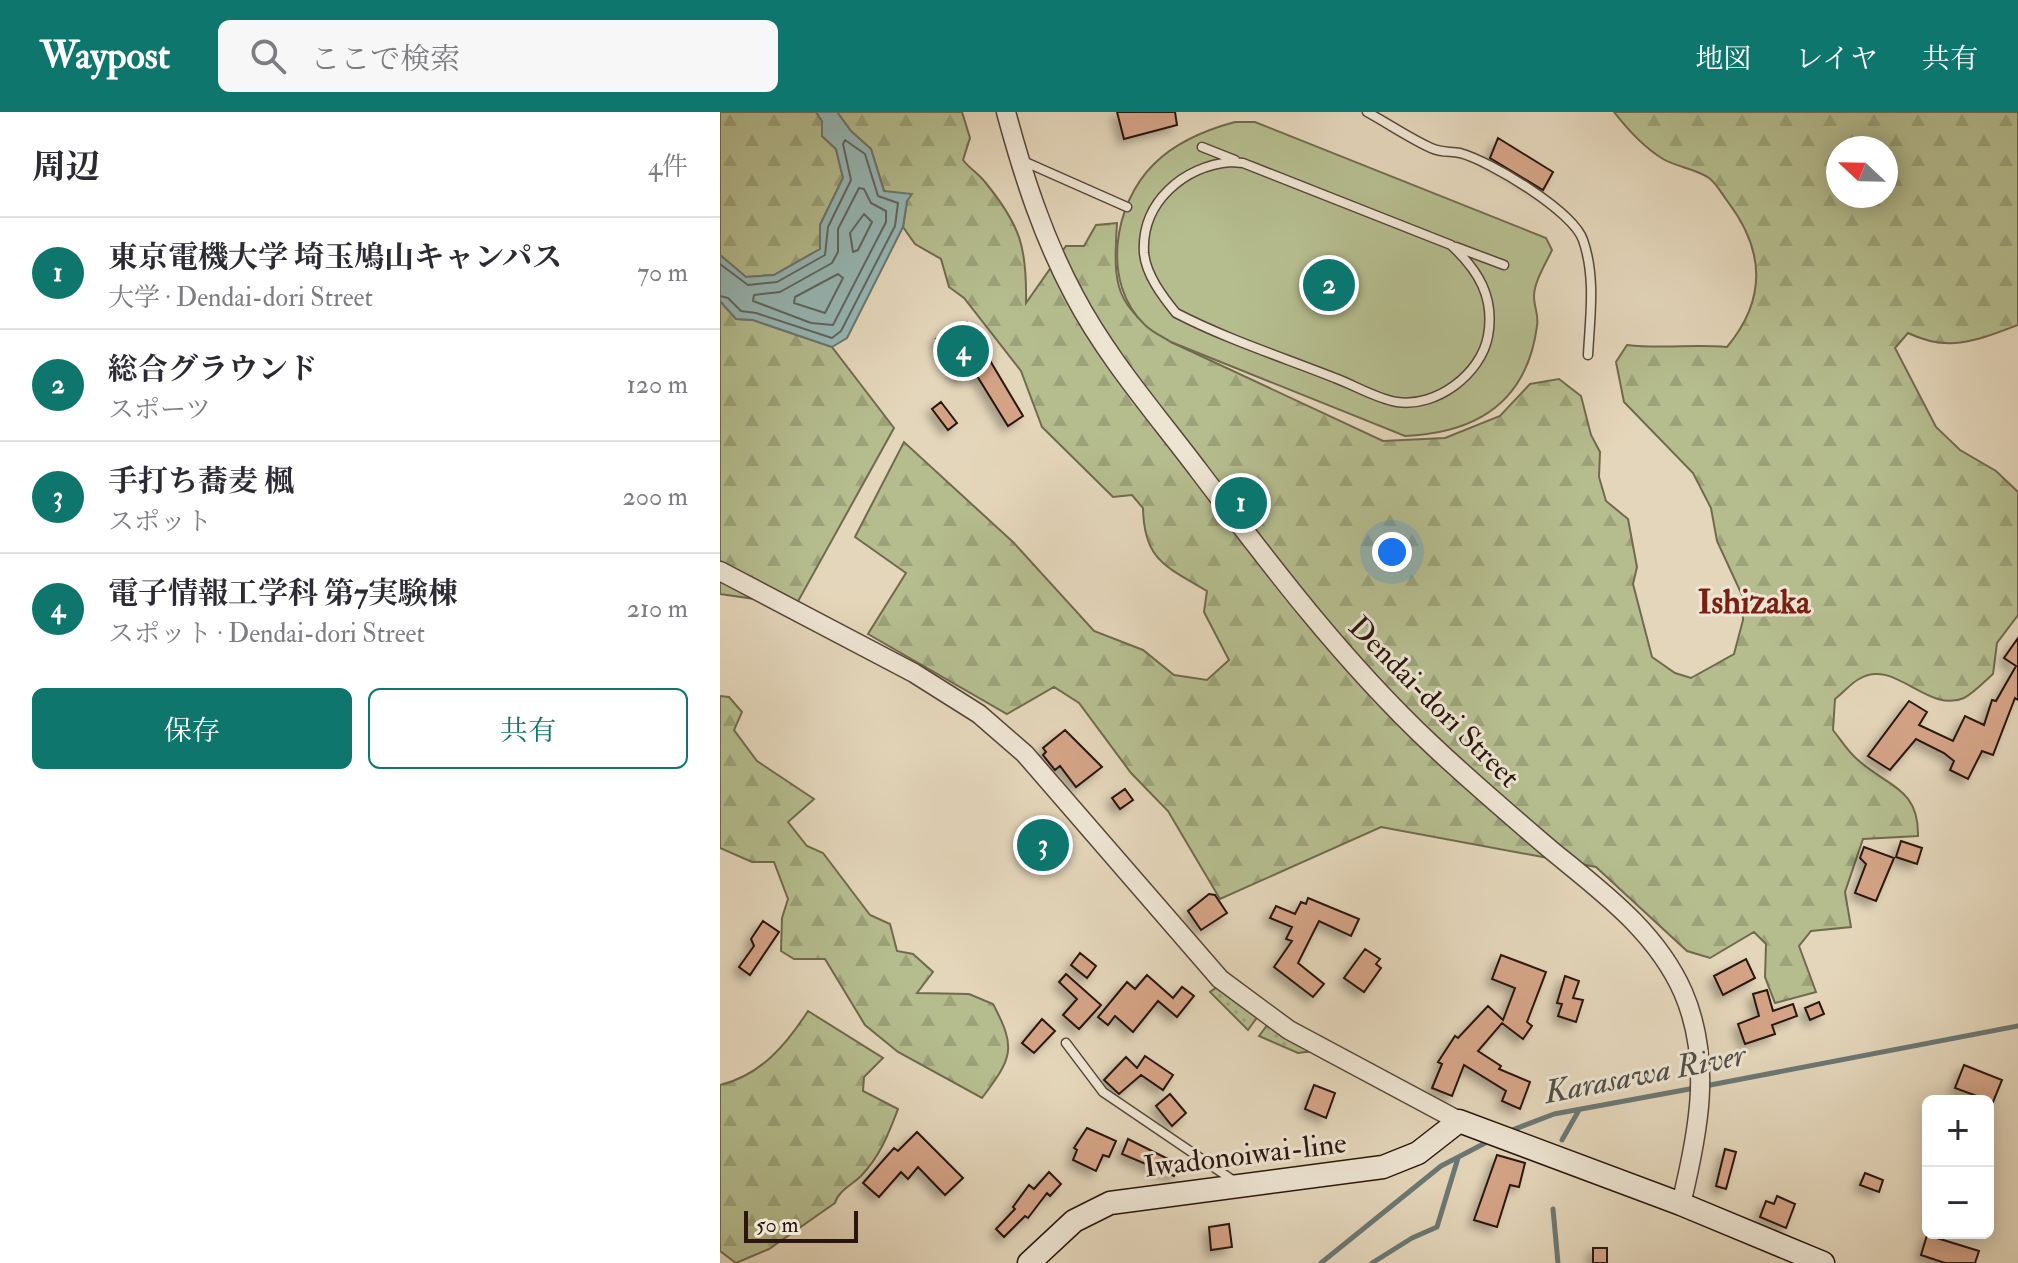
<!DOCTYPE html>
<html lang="ja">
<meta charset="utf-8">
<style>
body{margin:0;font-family:"IM FELL Double Pica","Noto Serif JP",serif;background:#f7f7f7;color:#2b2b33}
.controls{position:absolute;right:24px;bottom:24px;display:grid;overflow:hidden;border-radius:12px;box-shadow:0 4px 20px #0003}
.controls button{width:72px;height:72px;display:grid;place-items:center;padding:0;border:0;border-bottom:2px solid #e1e1e2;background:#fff;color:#2b2b33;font:40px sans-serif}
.compass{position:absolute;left:1106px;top:24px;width:72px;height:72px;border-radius:50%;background:#fff;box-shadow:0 4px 20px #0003;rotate:292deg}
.scale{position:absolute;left:24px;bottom:20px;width:114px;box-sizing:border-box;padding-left:8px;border:4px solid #2a160e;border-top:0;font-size:22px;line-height:28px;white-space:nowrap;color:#2a160e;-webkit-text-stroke:6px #ede4d2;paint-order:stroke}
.you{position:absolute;left:672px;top:440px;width:28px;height:28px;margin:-20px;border:6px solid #fff;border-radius:50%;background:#1a73e8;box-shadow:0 0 0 12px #1a73e833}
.badge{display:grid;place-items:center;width:52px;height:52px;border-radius:50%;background:#0f766e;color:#fff;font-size:26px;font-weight:700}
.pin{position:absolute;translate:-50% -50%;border:4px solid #fff;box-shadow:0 2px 8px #0006}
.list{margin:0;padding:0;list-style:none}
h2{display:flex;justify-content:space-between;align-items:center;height:104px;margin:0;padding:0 32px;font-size:34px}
h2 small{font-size:26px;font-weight:400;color:#7c7c81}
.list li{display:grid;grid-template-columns:52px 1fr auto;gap:24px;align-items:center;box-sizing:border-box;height:112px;padding:0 32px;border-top:2px solid #e1e1e2}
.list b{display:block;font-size:30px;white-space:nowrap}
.list p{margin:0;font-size:26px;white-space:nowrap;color:#7c7c81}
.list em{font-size:26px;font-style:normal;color:#7c7c81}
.actions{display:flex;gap:16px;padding:24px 32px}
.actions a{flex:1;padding:18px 0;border:2px solid #0f766e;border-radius:12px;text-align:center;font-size:28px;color:#0f766e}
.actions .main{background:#0f766e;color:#fff}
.icon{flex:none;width:44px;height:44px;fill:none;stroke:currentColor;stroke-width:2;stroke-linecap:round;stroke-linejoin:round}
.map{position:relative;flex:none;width:1298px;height:1151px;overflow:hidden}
header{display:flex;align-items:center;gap:48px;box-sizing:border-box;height:112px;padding:0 40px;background:#0f766e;color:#fff}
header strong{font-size:38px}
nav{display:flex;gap:44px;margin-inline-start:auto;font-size:28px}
.search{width:560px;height:72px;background:#f7f7f7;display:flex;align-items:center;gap:20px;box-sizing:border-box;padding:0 28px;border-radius:12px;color:#7c7c81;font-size:30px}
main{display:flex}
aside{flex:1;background:#fff}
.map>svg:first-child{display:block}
</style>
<header>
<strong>Waypost</strong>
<div class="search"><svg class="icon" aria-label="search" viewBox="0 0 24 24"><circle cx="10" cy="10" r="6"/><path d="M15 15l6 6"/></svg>ここで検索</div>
<nav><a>地図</a><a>レイヤ</a><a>共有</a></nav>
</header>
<main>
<aside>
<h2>周辺<small>4件</small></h2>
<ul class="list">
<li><span class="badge">1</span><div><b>東京電機大学 埼玉鳩山キャンパス</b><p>大学 · Dendai-dori Street</p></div><em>70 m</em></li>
<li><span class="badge">2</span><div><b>総合グラウンド</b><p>スポーツ</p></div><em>120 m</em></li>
<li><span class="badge">3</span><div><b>手打ち蕎麦 楓</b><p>スポット</p></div><em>200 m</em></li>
<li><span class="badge">4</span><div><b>電子情報工学科 第7実験棟</b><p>スポット · Dendai-dori Street</p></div><em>210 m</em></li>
</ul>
<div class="actions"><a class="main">保存</a><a>共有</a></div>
</aside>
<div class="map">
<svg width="1298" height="1151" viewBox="0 0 1298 1151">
<defs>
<pattern id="grass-dots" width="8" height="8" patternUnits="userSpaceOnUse" patternTransform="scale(2)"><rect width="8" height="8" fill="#b5bd8f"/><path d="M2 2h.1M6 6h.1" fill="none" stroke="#9ca27a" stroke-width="1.8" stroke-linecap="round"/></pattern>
<pattern id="forest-firs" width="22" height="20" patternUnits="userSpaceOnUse" patternTransform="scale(2)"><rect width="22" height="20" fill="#b5bd8f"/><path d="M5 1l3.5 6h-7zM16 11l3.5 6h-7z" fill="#9ca27a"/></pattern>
<filter id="shadow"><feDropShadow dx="-5.5" dy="5.5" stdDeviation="4" flood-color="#0004"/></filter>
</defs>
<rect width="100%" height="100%" fill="#e4d6ba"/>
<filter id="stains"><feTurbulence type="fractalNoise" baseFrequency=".0025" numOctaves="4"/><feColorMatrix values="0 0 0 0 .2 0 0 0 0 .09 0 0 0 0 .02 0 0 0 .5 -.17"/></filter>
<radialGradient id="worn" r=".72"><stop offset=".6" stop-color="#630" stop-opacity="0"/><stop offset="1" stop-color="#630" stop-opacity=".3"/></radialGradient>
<path fill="url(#grass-dots)" stroke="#706a4e" stroke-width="2" d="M500 873 538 904 528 918 490 880Z
M548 912 594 939 578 941 539 924Z"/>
<path fill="url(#forest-firs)" stroke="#706a4e" stroke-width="2" fill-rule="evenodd" d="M0 0H96L102 9V24L116 37 123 66 100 113V137L54 163 26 165 0 143Z
M117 0H242L250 26 243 48C250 57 259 62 265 70 301 114 307 136 306 191L346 134H364L376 113 397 111C393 175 394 194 451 230L663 329 725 326 780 304 810 272 839 267 861 284 871 323 880 340 879 365 886 389 908 407 917 455 913 472 932 545 955 561 971 566 1014 542 1023 508 1022 483 997 429 991 396 973 361 904 290 896 250 907 233C941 237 973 232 1007 235 1047 187 1045 139 1008 90 1002 82 996 71 989 66 976 57 957 55 943 47 923 35 908 18 894 0H1298V213C1258 228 1229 241 1188 221L1175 236 1216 315 1240 338 1276 359 1298 380V503L1277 531 1273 562C1265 569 1254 581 1244 586 1207 602 1174 545 1139 567 1130 572 1123 581 1115 587L1113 618C1121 628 1128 640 1138 648 1168 675 1199 676 1198 724L1143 727 1125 780 1131 815 1091 819 1079 834 1096 880 1055 891 1045 865 1046 832 1034 820 990 846 967 839 876 755 661 715 500 787 448 699 411 661 359 591 334 575 287 602 148 522 186 461 135 425 184 330 294 431 374 519 423 538 454 563 487 568 509 548 484 500 487 479C445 454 424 448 423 396L412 383 393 385 322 315 301 259 244 186 229 175 221 147 195 132 183 115 187 89 164 79 151 37 131 19ZM1118 36H1166V84H1118Z
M0 189 16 207 33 208 112 235 174 316 76 493 0 482Z
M0 584 9 585 22 600 14 618 37 649 94 687 68 710 87 734 103 741 150 803 170 812 177 839 193 842 213 860 197 881 249 882 273 892C297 937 292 946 262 986L178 940 145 913 105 847H74L61 839 62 806 68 787 54 750H32L0 736Z
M88 899 163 946 144 965 143 979 178 997C168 1023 160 1044 141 1064 132 1073 118 1079 115 1091L49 1137 16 1151 0 1139V973C41 963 66 933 88 899Z"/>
<path fill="#b5bd8f" stroke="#706a4e" stroke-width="2" d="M515 10H535L826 126 832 138C826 151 814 170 814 184 814 195 819 203 817 214 807 290 757 321 685 324L451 230C443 225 432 220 425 213 381 172 393 92 434 52 456 30 485 18 515 10Z"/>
<path fill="#97b8b6" stroke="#6b7773" stroke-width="2" d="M96 0H117L131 19 151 37 164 79 192 82 187 89 183 115 127 226 112 235 33 208 16 207 0 189V143L26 165 54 163 100 137V113L123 66 116 37 102 24V9Z"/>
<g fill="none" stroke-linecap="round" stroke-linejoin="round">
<path stroke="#606762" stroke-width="2" d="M139 76 144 77 151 91 166 99V110L113 213 91 211 33 189 34 183 60 180 112 151 118 140V117Z
M144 102 152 110 138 138 133 140 130 121Z
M0 152 28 173 57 170 105 143 108 115 131 68 123 32 125 28 145 42 158 84 178 91 175 114 121 219 112 226 36 201 21 199 8 186 0 184
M118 162 123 166 105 201 74 191 75 185Z"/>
<path stroke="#6b7773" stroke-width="5" d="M985 974 1298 914
M787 1020 834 1002 975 976
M842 1028 859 998
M833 1097 838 1151
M601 1151 721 1054 771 1028
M652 1151 692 1126 717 1115 738 1046"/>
</g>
<path fill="#d4a386" stroke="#2a160e" stroke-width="2" filter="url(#shadow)" d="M397 0H455L457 13 404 27Z
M778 26 833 60 823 78 770 46Z
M247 210 303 304 288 314 254 259 239 267 216 227Z
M221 290 237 311 228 318 212 297Z
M1298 526V588L1295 586 1273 643 1262 639 1248 667 1230 658 1234 649 1224 641 1196 627 1170 658 1148 644 1189 589 1207 600 1199 613 1233 629 1245 604 1264 613 1272 588 1276 589 1296 554 1284 546Z
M345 618 382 655 356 675 340 654 335 658 323 643 326 640 323 636Z
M405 677 413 688 400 697 392 686Z
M330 713 343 726 314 750 303 739Z
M1181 729 1202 736 1197 752 1176 745Z
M1144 735 1174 746 1156 789 1135 781 1146 752 1140 746Z
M489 782 495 783 507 801 481 818 468 799Z
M588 786 639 807 631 824 599 809 578 851 604 872 593 885 554 855 572 829 566 827 572 815 550 806 556 794 575 802 581 790 586 792Z
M43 809 59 820 30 863 19 855 34 834 31 827Z
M645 837 660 847 656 852 661 856 644 880 624 866Z
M360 841 376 854 367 866 351 853Z
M781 843 826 860 807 910 812 914 803 927 782 911 758 939 781 954 779 957 810 970 800 997 782 989 786 979 744 953 732 984 712 976 722 952 718 950 735 924 738 926 768 894 783 908 795 876 772 867Z
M1026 847 1035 866 1003 883 994 864Z
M346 862 381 893 359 917 343 903 357 887 339 870Z
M427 863 453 886 462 875 474 884 457 905 438 889 413 920 395 904 388 913 378 905 407 870 415 877Z
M845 864 859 869 853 886 863 888 856 910 838 904 842 892 837 891Z
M1047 878 1053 899 1073 892 1077 904 1052 913 1055 922 1025 932 1018 912 1039 904 1033 882Z
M1099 890 1104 902 1090 908 1085 896Z
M322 907 335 919 314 941 302 931Z
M425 944 453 963 443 978 421 963 399 982 384 968 406 945 417 956Z
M1244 953 1282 968 1273 990 1235 976Z
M594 973 615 981 606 1006 585 997Z
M450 982 466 1001 452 1014 436 994Z
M367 1016 396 1029 389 1045 383 1043 376 1059 353 1048 357 1038 354 1036Z
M197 1020 243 1066 225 1083 198 1055 188 1067 181 1060 159 1085 143 1071 174 1036 178 1039Z
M408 1027 460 1053 454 1064 402 1042Z
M1005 1037 1016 1040 1006 1077 996 1074Z
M777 1043 805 1051 799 1075 790 1073 777 1115 754 1108Z
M329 1060 341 1072 330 1084 327 1081 308 1106 305 1104 284 1125 276 1117 295 1097 293 1095 309 1073 314 1077Z
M1145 1061 1163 1068 1159 1080 1140 1073Z
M1057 1084 1075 1092 1066 1116 1040 1105 1046 1089 1054 1092Z
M509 1112 512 1135 491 1138 489 1115Z
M1207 1123 1259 1139 1255 1151H1225L1201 1143Z
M873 1136H887V1151H873Z"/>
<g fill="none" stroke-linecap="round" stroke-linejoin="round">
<defs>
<path id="service" d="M647 0C669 12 689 26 711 36 722 41 730 39 740 41 770 49 853 99 863 128 876 165 870 205 868 243
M482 35 515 48
M303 49 407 95
M511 50 523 51 731 133C758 158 775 185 768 224 761 262 716 296 677 290 657 287 634 273 615 266 562 245 506 227 456 201 443 185 426 163 424 141 421 90 464 54 511 50Z
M736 135 784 153
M346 931 383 980 517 1071"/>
<path id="tertiary" d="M286 0C303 63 323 125 354 183 387 246 436 302 479 359 551 454 623 549 710 631 749 668 790 703 831 738 881 779 936 819 963 880 993 949 978 1022 961 1092
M0 459 194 561 259 602 305 642 500 867 569 918 739 1009"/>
<path id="secondary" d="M309 1151 354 1109 390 1091 663 1055 698 1041 739 1009 961 1092 1103 1151"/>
</defs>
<use href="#service" stroke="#584639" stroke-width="11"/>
<use href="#tertiary" stroke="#584639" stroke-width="21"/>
<use href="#secondary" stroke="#2a160e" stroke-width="25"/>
<use href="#service" stroke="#ede4d2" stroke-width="8"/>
<use href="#tertiary" stroke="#ede4d2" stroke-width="18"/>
<use href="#secondary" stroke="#ede4d2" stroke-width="22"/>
</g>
<g text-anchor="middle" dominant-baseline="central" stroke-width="6" stroke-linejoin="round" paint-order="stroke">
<g font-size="30" fill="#2a160e" stroke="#ede4d2">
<text transform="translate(714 590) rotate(45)">Dendai-dori Street</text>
<text transform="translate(525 1043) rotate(-7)">Iwadonoiwai-line</text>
</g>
<g font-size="32" font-style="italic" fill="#504f49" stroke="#ede4d2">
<text transform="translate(925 962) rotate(-11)">Karasawa River</text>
</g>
<g font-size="34" font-weight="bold" fill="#7a1f14" stroke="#ede4d2">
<text x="1034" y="490">Ishizaka</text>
</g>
</g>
<rect width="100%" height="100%" filter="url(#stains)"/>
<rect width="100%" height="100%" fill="url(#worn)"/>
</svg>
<div class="controls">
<button>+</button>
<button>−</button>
</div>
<svg class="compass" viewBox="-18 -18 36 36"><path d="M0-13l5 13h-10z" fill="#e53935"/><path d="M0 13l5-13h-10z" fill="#7c7c81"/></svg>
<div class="scale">50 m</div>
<div class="you"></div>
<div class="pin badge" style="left:521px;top:391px">1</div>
<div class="pin badge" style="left:609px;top:173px">2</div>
<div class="pin badge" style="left:323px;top:733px">3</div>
<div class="pin badge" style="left:243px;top:239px">4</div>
</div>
</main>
